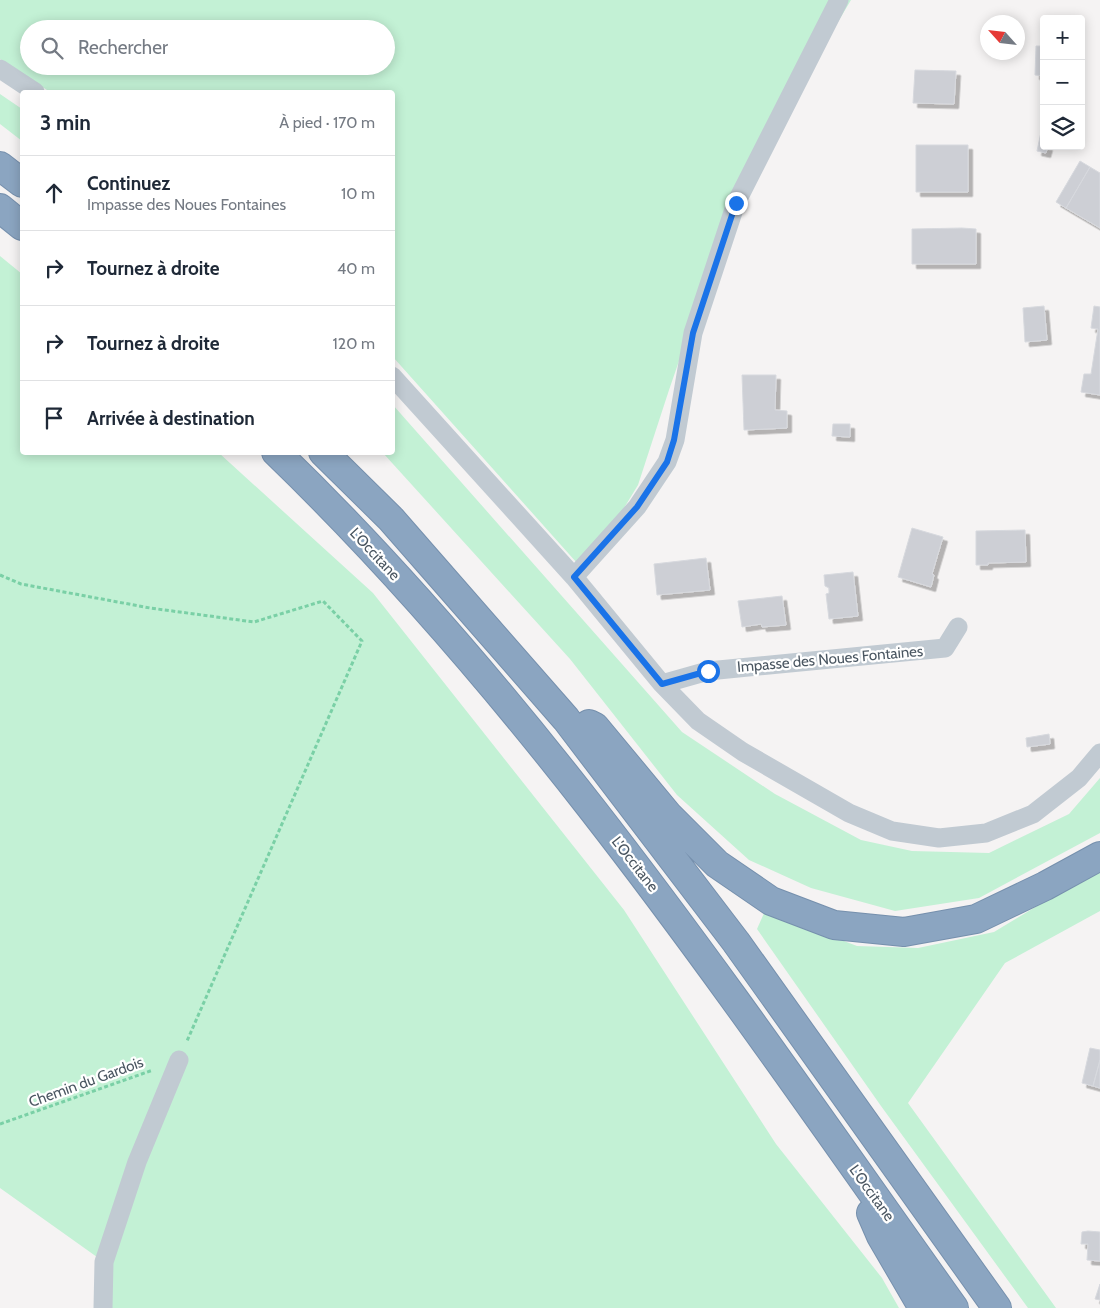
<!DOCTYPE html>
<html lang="fr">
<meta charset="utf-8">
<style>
body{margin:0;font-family:Cabin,sans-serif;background:#f6f6f7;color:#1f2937}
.controls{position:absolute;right:15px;top:15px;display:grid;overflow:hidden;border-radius:5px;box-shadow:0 2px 12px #0003}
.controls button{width:45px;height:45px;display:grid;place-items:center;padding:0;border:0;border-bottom:1px solid #e0e1e3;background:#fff;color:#1f2937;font:25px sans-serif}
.compass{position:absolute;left:980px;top:15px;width:45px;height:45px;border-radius:50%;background:#fff;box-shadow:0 2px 12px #0003;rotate:297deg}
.stop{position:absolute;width:15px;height:15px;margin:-11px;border:4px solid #1a73e8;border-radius:50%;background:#fff}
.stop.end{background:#1a73e8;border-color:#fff;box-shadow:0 1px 5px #0008}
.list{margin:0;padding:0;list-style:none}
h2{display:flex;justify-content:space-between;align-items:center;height:65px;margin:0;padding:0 20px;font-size:21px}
h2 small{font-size:16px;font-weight:400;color:#747a83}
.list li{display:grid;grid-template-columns:32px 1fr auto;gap:15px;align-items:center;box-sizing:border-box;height:75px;padding:0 20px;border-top:1px solid #e0e1e3}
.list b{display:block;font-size:19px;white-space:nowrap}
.list p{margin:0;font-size:16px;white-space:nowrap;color:#747a83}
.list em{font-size:16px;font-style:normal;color:#747a83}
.icon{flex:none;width:28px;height:28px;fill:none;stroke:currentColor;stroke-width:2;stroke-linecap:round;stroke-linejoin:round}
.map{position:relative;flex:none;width:1100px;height:1308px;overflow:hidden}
.search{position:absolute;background:#fff;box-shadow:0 2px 12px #0003;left:20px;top:20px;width:375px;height:55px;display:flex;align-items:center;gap:12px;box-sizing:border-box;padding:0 18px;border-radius:28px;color:#747a83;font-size:19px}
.panel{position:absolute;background:#fff;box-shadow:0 2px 12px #0003;left:20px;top:90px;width:375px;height:365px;border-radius:5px}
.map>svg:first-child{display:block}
</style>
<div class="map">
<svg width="1100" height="1308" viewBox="0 0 1100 1308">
<defs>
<filter id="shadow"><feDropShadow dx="4.5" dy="4.5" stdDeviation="0" flood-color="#0004"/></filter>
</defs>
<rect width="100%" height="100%" fill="#f5f3f3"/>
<path fill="#c3f1d5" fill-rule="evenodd" d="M0 0H851L738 190 669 390 638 485 585 572 393 357 392 92H50L0 59ZM29 29H386V66H29Z
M0 94 22 109V141L0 124Z
M0 256 22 274V452L219 453 373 593 624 910 776 1144 882 1278 899 1308H103L104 1262 0 1188Z
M393 405 682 732 775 794 861 840 912 851 989 853 1069 814 1100 778V833L979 898 895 911 811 888 749 860 677 795 570 659 383 453 392 452Z
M1100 868V911L1005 963 908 1103 1056 1308H1028L881 1106 757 929 765 911 857 946 918 948 994 932Z"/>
<path fill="#cdcfd5" stroke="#d7d9de" filter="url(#shadow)" d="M1036 46H1044V76L1035 75Z
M915 70 956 71 954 104 913 103Z
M1041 132 1044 133V146H1048L1046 153 1037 151Z
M916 145H968V192H916Z
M1080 161 1090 167 1066 208 1056 202Z
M1090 167 1100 173V228L1066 208Z
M962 228 976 229V264H912V229Z
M1044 306 1047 340 1025 342 1023 308Z
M1094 306 1100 307V395L1081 392 1084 374H1091L1098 329 1091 328Z
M742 375H776L775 410 787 411V428L744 430Z
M833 424H850V437L832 436Z
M912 528 943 537 932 574 934 575 931 587 898 577Z
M1025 530 1026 562 988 563V565H976V531Z
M706 558 710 590 657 595 654 564Z
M853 572 858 616 829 619 826 594 829 593V588L825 586 824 575Z
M782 596 786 625 762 627 761 624 742 627 738 601Z
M1049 734 1050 744 1027 747 1026 738Z
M1090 1048 1100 1050V1060L1093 1086 1082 1083Z
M1100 1060V1088L1093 1086Z
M1088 1231 1100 1232V1261L1087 1260 1088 1244H1081L1082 1232Z
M1100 1284V1300L1095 1299Z"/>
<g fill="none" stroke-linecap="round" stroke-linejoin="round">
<defs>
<path id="motorway" d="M0 166 22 183
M0 208 22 226
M276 452C539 706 743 1012 954 1308
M323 452 391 519 566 719 736 942 997 1308
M589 724 595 727 668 815 717 864 771 901 834 925 904 932 976 919 1045 886 1100 856
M871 1213 881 1236 923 1308"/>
</defs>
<use href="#motorway" stroke="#7690ad" stroke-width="30"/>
<path stroke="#7ad0a6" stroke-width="3" stroke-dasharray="4 2.5" stroke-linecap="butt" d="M0 575 21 584 150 608 254 622 323 601 362 641 187 1041
M0 1124 153 1070"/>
<path stroke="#c1cad2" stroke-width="19" d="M0 69 35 92
M392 376 574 577 662 684 698 721 743 752 849 813 892 831 939 838 986 833 1033 814 1079 778 1100 753
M574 577 637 507 667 462 675 440 693 333 736 203 839 0
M662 684 708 671 945 648 958 627
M103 1308 104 1262 137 1162 179 1060"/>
<use href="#motorway" stroke="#8ba5c1" stroke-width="28"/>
</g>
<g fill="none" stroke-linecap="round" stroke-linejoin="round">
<path stroke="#1a73e8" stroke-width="6" d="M708 671 662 684 574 577 637 507 667 462 674 440 693 333 736 203"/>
</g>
<g text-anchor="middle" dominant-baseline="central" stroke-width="4.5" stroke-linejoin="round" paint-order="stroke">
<g font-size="15" fill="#4a5661" stroke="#fff">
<text transform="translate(375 554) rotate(47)">L'Occitane</text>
<text transform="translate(830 659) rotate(-5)">Impasse des Noues Fontaines</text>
<text transform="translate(635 864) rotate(52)">L'Occitane</text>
<text transform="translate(86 1082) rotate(-20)">Chemin du Gardois</text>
<text transform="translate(872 1193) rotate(54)">L'Occitane</text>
</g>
</g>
</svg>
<div class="controls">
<button>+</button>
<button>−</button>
<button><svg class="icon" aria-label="layers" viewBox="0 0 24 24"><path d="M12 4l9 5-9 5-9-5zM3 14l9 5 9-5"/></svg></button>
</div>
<svg class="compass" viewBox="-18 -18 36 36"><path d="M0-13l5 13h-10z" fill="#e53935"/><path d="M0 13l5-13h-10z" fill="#747a83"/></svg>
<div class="stop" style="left:708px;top:671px"></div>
<div class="stop end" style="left:736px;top:203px"></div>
<div class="search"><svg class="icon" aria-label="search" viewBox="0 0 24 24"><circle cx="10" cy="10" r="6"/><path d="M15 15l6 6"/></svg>Rechercher</div>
<section class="panel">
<h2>3 min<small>À pied · 170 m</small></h2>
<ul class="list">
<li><svg class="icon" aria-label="ahead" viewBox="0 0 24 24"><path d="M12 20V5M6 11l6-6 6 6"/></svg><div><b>Continuez</b><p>Impasse des Noues Fontaines</p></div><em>10 m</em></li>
<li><svg class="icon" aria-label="right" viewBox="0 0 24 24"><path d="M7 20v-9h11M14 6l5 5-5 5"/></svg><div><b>Tournez à droite</b></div><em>40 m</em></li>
<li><svg class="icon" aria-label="right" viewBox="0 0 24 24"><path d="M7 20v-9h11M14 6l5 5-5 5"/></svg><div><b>Tournez à droite</b></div><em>120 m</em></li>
<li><svg class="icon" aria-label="arrive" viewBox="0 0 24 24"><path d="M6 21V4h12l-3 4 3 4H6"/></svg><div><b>Arrivée à destination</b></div></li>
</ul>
</section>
</div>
